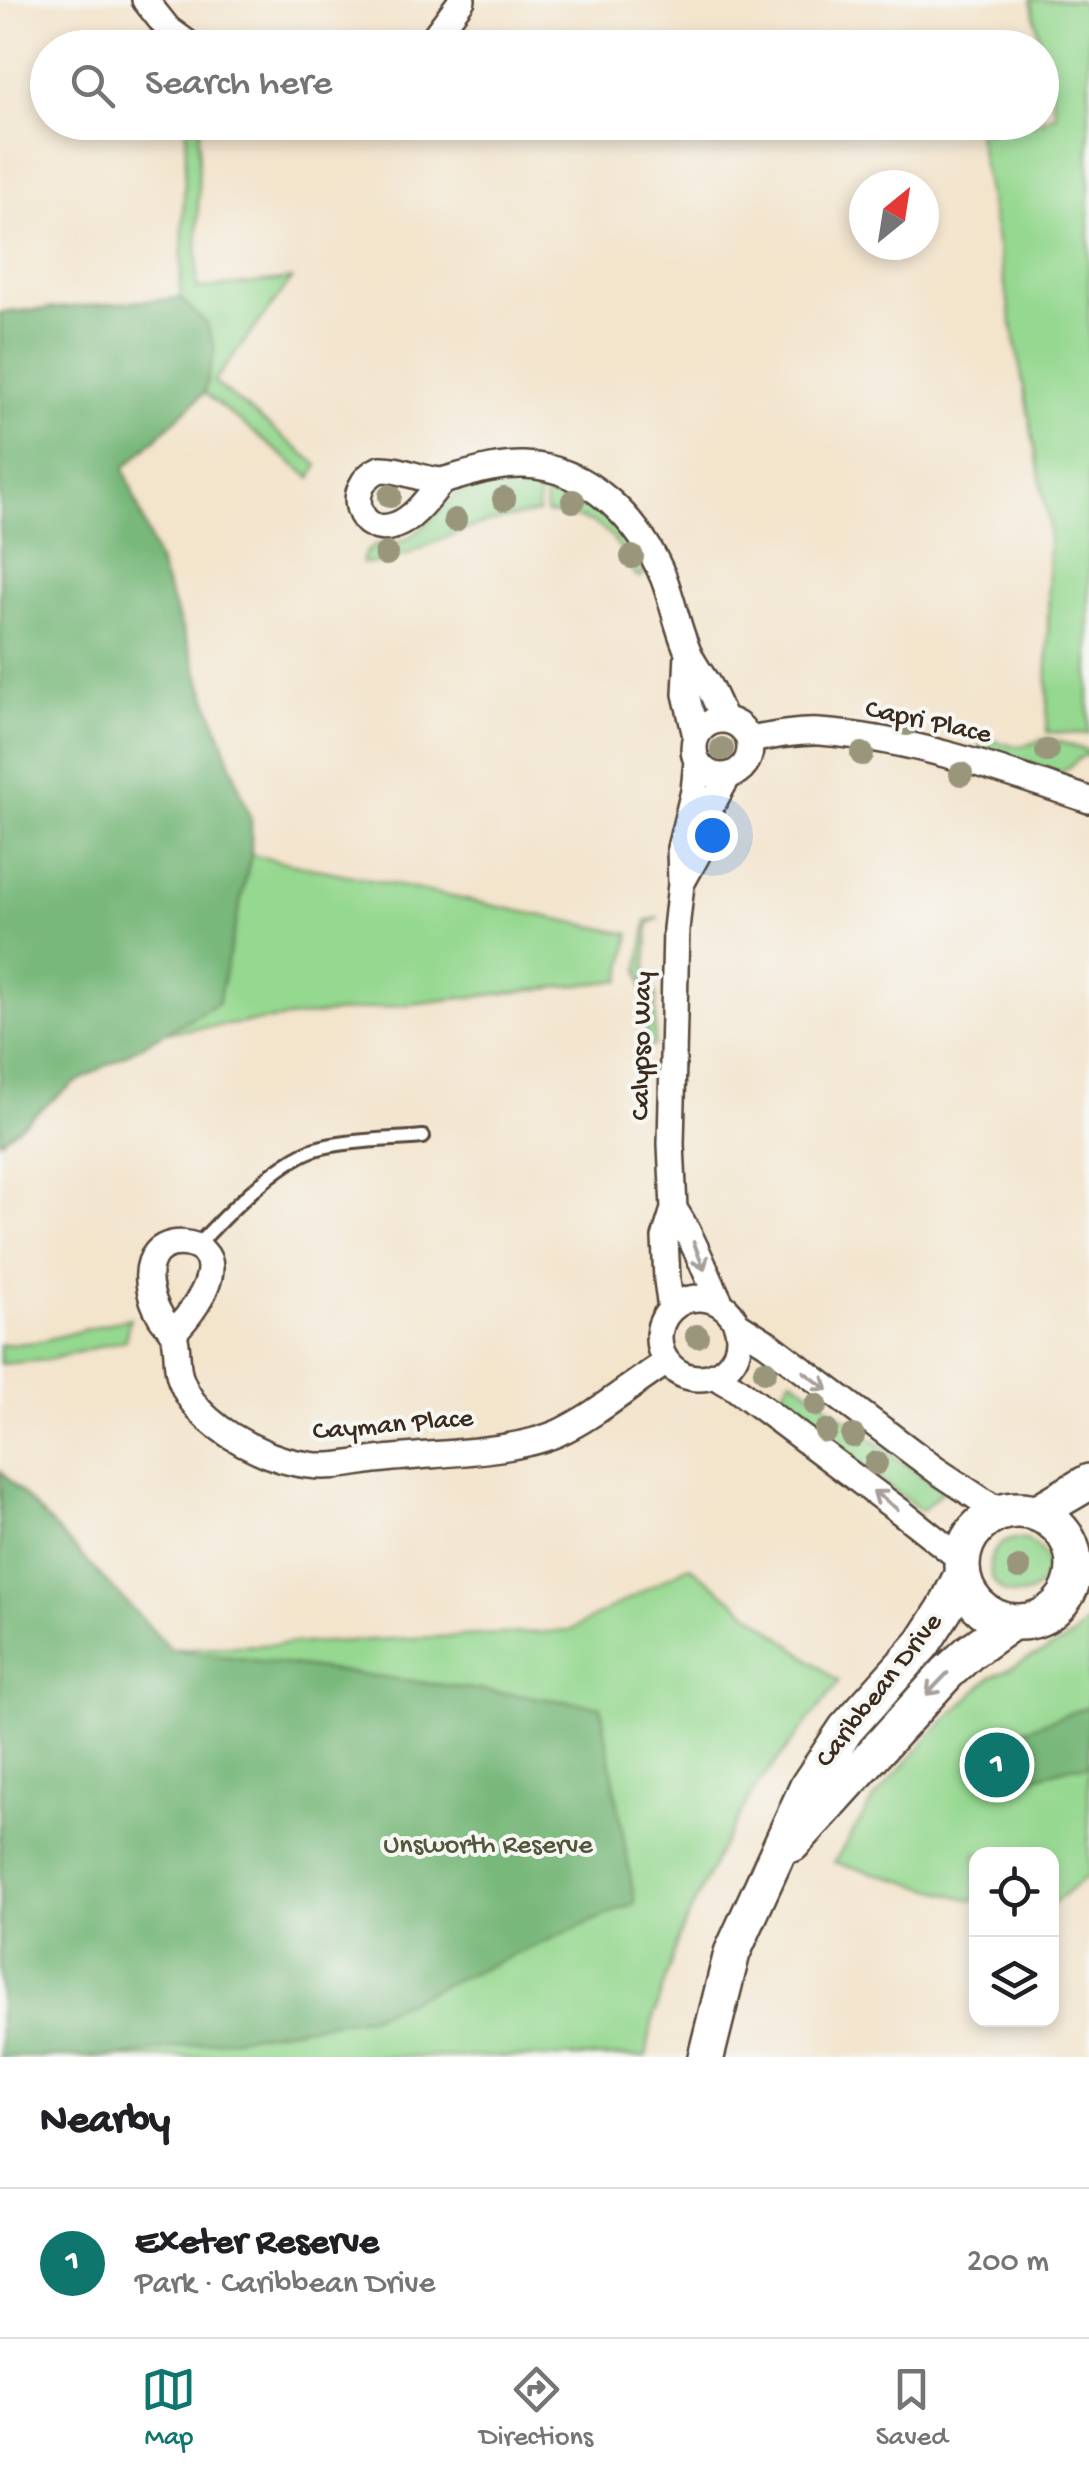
<!DOCTYPE html>
<meta charset="utf-8">
<style>
body{margin:0;font-family:"Gochi Hand",sans-serif;background:#f2f2f2;color:#202124}
.controls{position:absolute;right:30px;bottom:30px;display:grid;overflow:hidden;border-radius:20px;box-shadow:0 5px 15px #0003}
.controls button{width:90px;height:90px;display:grid;place-items:center;padding:0;border:0;border-bottom:2px solid #e0e0e0;background:#fff;color:#202124;font:50px sans-serif}
.compass{position:absolute;left:849px;top:170px;width:90px;height:90px;border-radius:50%;background:#fff;box-shadow:0 5px 15px #0003;rotate:30deg}
.you{position:absolute;left:712px;top:835px;width:35px;height:35px;margin:-25px;border:8px solid #fff;border-radius:50%;background:#1a73e8;box-shadow:0 0 0 15px #1a73e833}
.badge{display:grid;place-items:center;width:65px;height:65px;border-radius:50%;background:#0f766e;color:#fff;font-size:32px;font-weight:700}
.pin{position:absolute;translate:-50% -50%;border:5px solid #fff;box-shadow:0 2px 10px #0006}
.list{margin:0;padding:0;list-style:none}
h2{display:flex;justify-content:space-between;align-items:center;height:130px;margin:0;padding:0 40px;font-size:42px}
h2 small{font-size:32px;font-weight:400;color:#757577}
.list li{display:grid;grid-template-columns:65px 1fr auto;gap:30px;align-items:center;box-sizing:border-box;height:150px;padding:0 40px;border-top:2px solid #e0e0e0}
.list b{display:block;font-size:38px;white-space:nowrap}
.list p{margin:0;font-size:32px;white-space:nowrap;color:#757577}
.list em{font-size:32px;font-style:normal;color:#757577}
.icon{flex:none;width:55px;height:55px;fill:none;stroke:currentColor;stroke-width:2;stroke-linecap:round;stroke-linejoin:round}
.map{position:relative;flex:none;width:1089px;height:2057px;overflow:hidden}
.search{position:absolute;background:#fff;box-shadow:0 5px 15px #0003;left:30px;right:30px;top:30px;height:110px;display:flex;align-items:center;gap:25px;box-sizing:border-box;padding:0 35px;border-radius:55px;color:#757577;font-size:38px}
.sheet{height:280px;background:#fff}
nav{display:flex;justify-content:space-around;align-items:center;box-sizing:border-box;height:140px;border-top:2px solid #e0e0e0;background:#fff;font-size:28px;color:#757577}
nav a{display:grid;justify-items:center;gap:5px}
nav .on{color:#0f766e}
.map>svg:first-child{display:block}
</style>
<div class="map">
<svg width="1089" height="2057" viewBox="0 0 1089 2057">
<rect width="100%" height="100%" fill="#f6f6f2"/>
<filter id="ink" filterUnits="userSpaceOnUse"><feTurbulence type="fractalNoise" baseFrequency=".01" numOctaves="2"/><feDisplacementMap in="SourceGraphic" scale="20" xChannelSelector="R" yChannelSelector="G"/><feConvolveMatrix kernelMatrix="1 2 1 2 8 2 1 2 1" color-interpolation-filters="sRGB"/></filter>
<filter id="wash" filterUnits="userSpaceOnUse"><feTurbulence type="fractalNoise" baseFrequency=".0048" numOctaves="4" result="noise"/><feDisplacementMap in="SourceGraphic" scale="40" xChannelSelector="R" yChannelSelector="G"/><feGaussianBlur stdDeviation="2.25" result="paint"/><feColorMatrix in="noise" values="0 0 0 0 0 0 0 0 0 0 0 0 0 0 0 0 0 1.4 0 .05"/><feComposite in="paint" operator="in"/></filter>
<g filter="url(#wash)">
<rect width="100%" height="100%" fill="#f3e4cc"/>
<path fill="#95d890" stroke="#688157" stroke-width="2.5" d="M1031 0H1080L1089 18V734L1047 732 1049 525 977 133 1024 123 1042 122V119L1056 115Z
M187 123H202L199 136 197 289 292 279 214 382 318 465 311 478 204 393 124 468 251 820V855L630 934 621 980 166 1032 73 1084 0 1141V313L180 298Z
M520 478 540 481 538 513C513 517 490 521 467 529 438 539 391 567 362 563L365 554 376 544C417 549 428 514 457 495 475 483 498 480 520 478Z
M547 482C595 497 622 530 645 573L640 577 635 575C610 527 601 519 546 513L545 496Z
M980 737 1013 746 1027 745 1047 738 1089 751V757L1084 755 1061 773 980 746Z
M660 918 649 923 645 985 653 989 656 995 654 1046 646 1047V1004L639 969 647 920Z
M130 1318 125 1340 48 1360 0 1364V1345L37 1342Z
M792 1378 903 1463 943 1490 922 1511 776 1402Z
M0 1471 171 1649 569 1631 689 1566 839 1682 755 1789 721 1848 679 1936 653 2019 646 2057H0Z
M990 1567a28 28 0 1 1 56 0a28 28 0 1 1-56 0Z
M1089 1620V1875L1052 1905V1854H976V1901L834 1862 874 1799 935 1730 991 1677 1062 1643 1076 1634Z"/>
<path fill="#78b87a" stroke="#5a714c" stroke-width="2.5" d="M180 298 207 324 215 348 204 393 124 468 251 820V855L218 1003 73 1084 0 1141V313Z
M0 1471 171 1649 601 1706 635 1903 371 2016 116 2057H0Z
M1089 1706V1766L1071 1767 1024 1780 1002 1738Z"/>
</g>
<g filter="url(#ink)">
<g fill="none" stroke-linecap="round" stroke-linejoin="round">
<defs>
<path id="service" d="M196 1247C222 1218 278 1161 315 1149 345 1140 390 1140 423 1137"/>
<path id="minor" d="M145 0 168 29 194 48
M426 48 462 0
M380 469C401 468 420 480 442 481 429 496 415 518 396 525 358 540 342 486 380 469Z
M442 481C468 474 496 464 524 465 589 467 641 522 664 579 673 603 678 629 688 652 693 664 701 674 708 685 714 696 719 708 724 719
M688 653 686 694 696 736
M694 748a28 28 0 1 1 56 0a28 28 0 1 1-56 0Z
M750 740C772 736 796 731 819 732 911 738 1002 770 1089 800
M681 884 697 855 711 806 728 776
M674 1209C694 1239 705 1272 721 1304
M659 1338a40 40 0 1 1 80 0a40 40 0 1 1-80 0Z
M671 1309 667 1280 665 1238 674 1209 671 1144 676 929 681 884 680 848 694 791 697 761
M737 1324 767 1343 936 1470 1001 1513
M173 1333C187 1319 210 1290 210 1268 210 1242 172 1236 157 1252 142 1269 150 1299 161 1317 165 1323 171 1328 174 1335 179 1349 175 1366 181 1380 193 1414 227 1436 258 1450 274 1458 292 1463 309 1465 334 1469 360 1461 385 1459 436 1453 512 1453 558 1433 597 1415 630 1385 667 1362
M714 1375 734 1387 901 1512 962 1560"/>
<path id="secondary" d="M962 1566a56 56 0 1 1 112 0a56 56 0 1 1-112 0Z
M1036 1513 1089 1482
M792 1844 947 1673 970 1652 1012 1622
M706 2057 732 1953 808 1786 846 1729 923 1643 945 1609 962 1575"/>
</defs>
<use href="#service" stroke="#574638" stroke-width="18"/>
<use href="#minor" stroke="#574638" stroke-width="30"/>
<use href="#secondary" stroke="#574638" stroke-width="40"/>
<use href="#service" stroke="#fff" stroke-width="12"/>
<use href="#minor" stroke="#fff" stroke-width="25"/>
<use href="#secondary" stroke="#fff" stroke-width="35"/>
</g>
<g fill="#9a967c">
<circle cx="390" cy="496" r="12"/>
<circle cx="504" cy="499" r="12"/>
<circle cx="573" cy="501" r="12"/>
<circle cx="455" cy="520" r="12"/>
<circle cx="386" cy="554" r="12"/>
<circle cx="632" cy="557" r="12"/>
<circle cx="907" cy="724" r="12"/>
<circle cx="722" cy="749" r="12"/>
<circle cx="1047" cy="751" r="12"/>
<circle cx="862" cy="754" r="12"/>
<circle cx="961" cy="774" r="12"/>
<circle cx="697" cy="1336" r="12"/>
<circle cx="765" cy="1371" r="12"/>
<circle cx="816" cy="1405" r="12"/>
<circle cx="826" cy="1431" r="12"/>
<circle cx="853" cy="1436" r="12"/>
<circle cx="876" cy="1463" r="12"/>
<circle cx="1019" cy="1568" r="12"/>
</g>
<defs><path id="oneway-shaft" d="M-6 0H5M1.5-3L5.5 0L1.5 3" fill="none" stroke-width="1.6" stroke-linecap="round" stroke-linejoin="round" transform="scale(2.5)"/></defs>
<g stroke="#a79f9a">
<use href="#oneway-shaft" transform="translate(699 1256) rotate(69)"/>
<use href="#oneway-shaft" transform="translate(816 1381) rotate(37)"/>
<use href="#oneway-shaft" transform="translate(885 1500) rotate(-143)"/>
<use href="#oneway-shaft" transform="translate(937 1684) rotate(134)"/>
</g>
</g>
<g text-anchor="middle" dominant-baseline="central" stroke-width="8" stroke-linejoin="round" paint-order="stroke">
<g font-size="28" fill="#3b2a1e" stroke="#f6f6f2">
<text transform="translate(928 723) rotate(12)">Capri Place</text>
<text transform="translate(643 1046) rotate(-89)">Calypso Way</text>
<text transform="translate(393 1426) rotate(-5)">Cayman Place</text>
<text transform="translate(880 1691) rotate(-52)">Caribbean Drive</text>
</g>
<g font-size="28" fill="#52563a" stroke="#f6f6f2">
<text x="488" y="1846">Unsworth Reserve</text>
</g>
</g>
</svg>
<div class="controls">
<button><svg class="icon" aria-label="locate" viewBox="0 0 24 24"><circle cx="12" cy="12" r="6"/><path d="M12 2v4M12 18v4M2 12h4M18 12h4"/></svg></button>
<button><svg class="icon" aria-label="layers" viewBox="0 0 24 24"><path d="M12 4l9 5-9 5-9-5zM3 14l9 5 9-5"/></svg></button>
</div>
<svg class="compass" viewBox="-18 -18 36 36"><path d="M0-13l5 13h-10z" fill="#e53935"/><path d="M0 13l5-13h-10z" fill="#757577"/></svg>
<div class="you"></div>
<div class="pin badge" style="left:997px;top:1765px">1</div>
<div class="search"><svg class="icon" aria-label="search" viewBox="0 0 24 24"><circle cx="10" cy="10" r="6"/><path d="M15 15l6 6"/></svg>Search here</div>
</div>
<section class="sheet">
<h2>Nearby<small></small></h2>
<ul class="list">
<li><span class="badge">1</span><div><b>Exeter Reserve</b><p>Park · Caribbean Drive</p></div><em>200 m</em></li>
</ul>
</section>
<nav>
<a class="on"><svg class="icon" aria-label="map" viewBox="0 0 24 24"><path d="M3 6l6-2 6 2 6-2v14l-6 2-6-2-6 2zM9 4v14M15 6v14"/></svg>Map</a>
<a><svg class="icon" aria-label="directions" viewBox="0 0 24 24"><path d="M12 3l9 9-9 9-9-9zM9 14v-3h6M13 9l2 2-2 2"/></svg>Directions</a>
<a><svg class="icon" aria-label="saved" viewBox="0 0 24 24"><path d="M7 4h10v16l-5-4-5 4z"/></svg>Saved</a>
</nav>
